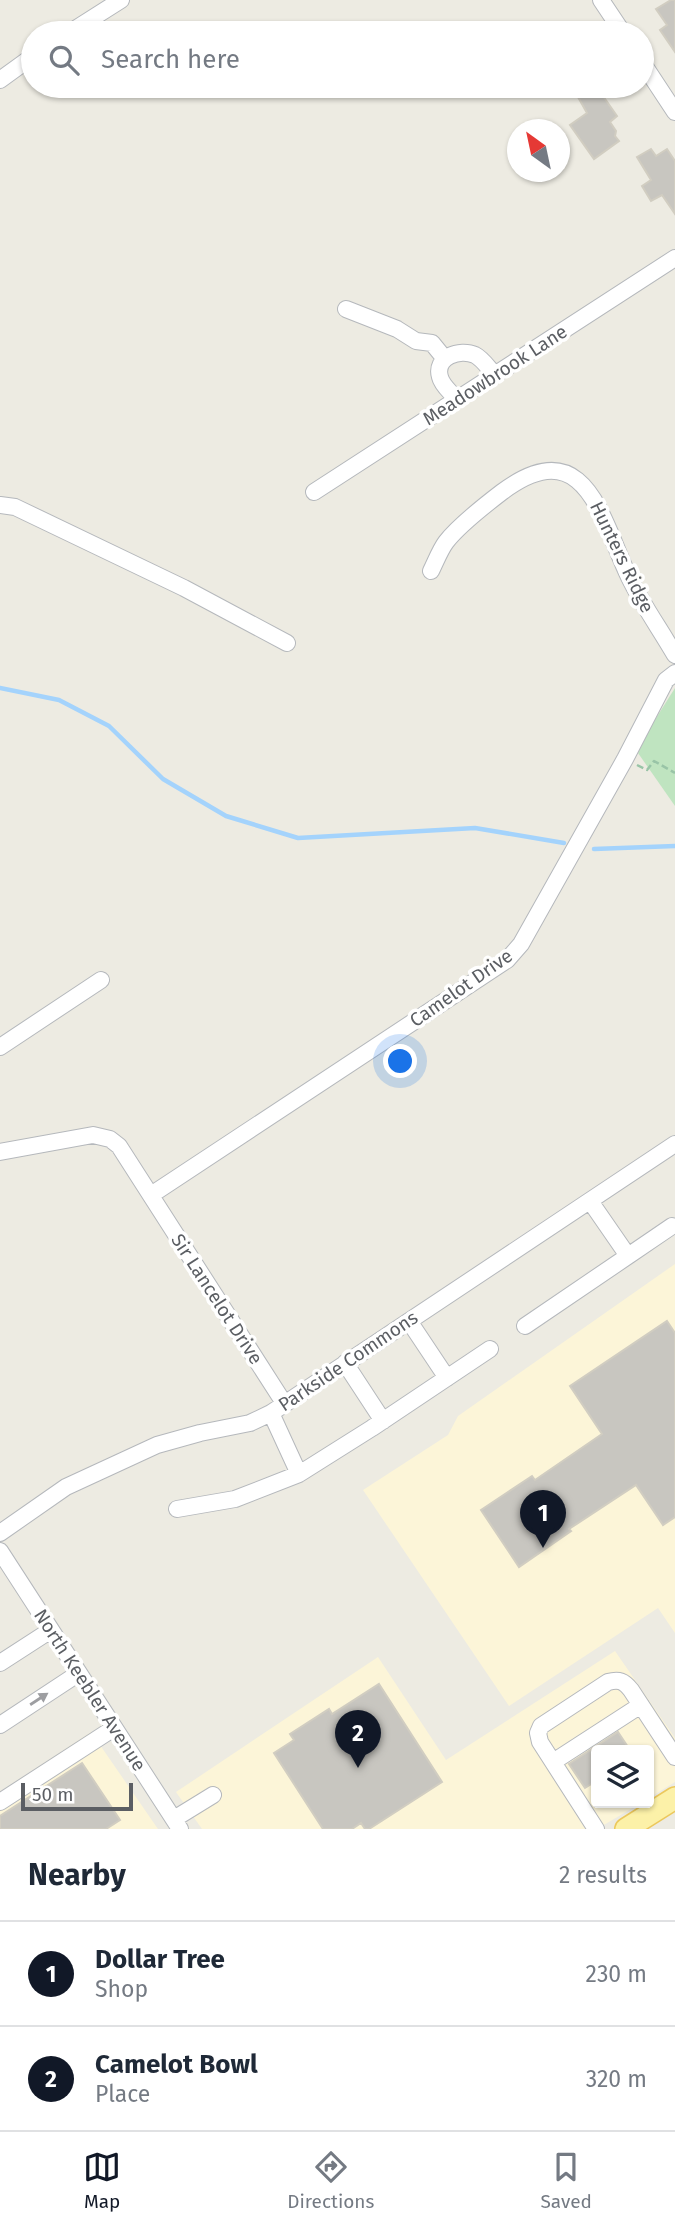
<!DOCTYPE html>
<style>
body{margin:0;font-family:"Fira Sans",sans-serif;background:#f6f6f7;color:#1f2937}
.controls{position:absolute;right:21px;bottom:21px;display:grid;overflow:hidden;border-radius:7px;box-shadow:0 2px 5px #0004}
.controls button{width:63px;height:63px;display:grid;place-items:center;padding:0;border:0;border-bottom:2px solid #e0e1e3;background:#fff;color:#1f2937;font:35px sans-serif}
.compass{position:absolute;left:507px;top:119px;width:63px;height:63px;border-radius:50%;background:#fff;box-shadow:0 2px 5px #0004;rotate:327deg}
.scale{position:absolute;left:21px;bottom:18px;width:112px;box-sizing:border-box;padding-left:7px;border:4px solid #5b5e63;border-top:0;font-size:19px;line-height:24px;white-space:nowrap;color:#5b5e63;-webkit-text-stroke:5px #fff;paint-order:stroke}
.you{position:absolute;left:401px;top:1062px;width:24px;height:24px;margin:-18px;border:5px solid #fff;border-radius:50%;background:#1a73e8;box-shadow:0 0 0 10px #1a73e833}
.badge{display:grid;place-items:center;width:46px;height:46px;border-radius:50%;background:#111827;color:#fff;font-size:23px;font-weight:700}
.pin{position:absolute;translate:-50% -58px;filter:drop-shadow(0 2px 4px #0008)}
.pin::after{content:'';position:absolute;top:37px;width:24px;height:21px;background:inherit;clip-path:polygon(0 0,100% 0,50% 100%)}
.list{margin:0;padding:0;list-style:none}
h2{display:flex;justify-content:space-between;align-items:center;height:91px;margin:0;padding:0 28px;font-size:30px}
h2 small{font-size:23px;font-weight:400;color:#747a83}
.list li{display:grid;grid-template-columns:46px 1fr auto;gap:21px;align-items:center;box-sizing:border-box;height:105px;padding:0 28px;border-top:2px solid #e0e1e3}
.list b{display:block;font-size:26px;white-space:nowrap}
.list p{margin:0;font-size:23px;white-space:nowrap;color:#747a83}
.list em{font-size:23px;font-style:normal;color:#747a83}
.icon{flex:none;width:38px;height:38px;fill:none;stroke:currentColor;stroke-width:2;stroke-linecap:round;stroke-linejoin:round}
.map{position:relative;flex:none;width:675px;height:1829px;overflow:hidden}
.search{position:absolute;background:#fff;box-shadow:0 2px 5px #0004;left:21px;right:21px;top:21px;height:77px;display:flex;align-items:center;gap:18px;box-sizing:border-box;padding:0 24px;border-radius:38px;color:#747a83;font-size:26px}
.sheet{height:301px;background:#fff}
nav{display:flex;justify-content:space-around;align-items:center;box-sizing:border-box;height:98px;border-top:2px solid #e0e1e3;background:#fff;font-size:19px;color:#747a83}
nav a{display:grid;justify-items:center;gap:4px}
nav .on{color:#111827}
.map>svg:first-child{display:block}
</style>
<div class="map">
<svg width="675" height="1829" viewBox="0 0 675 1829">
<rect width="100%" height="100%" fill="#edebe2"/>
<path fill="#fcf5d8" d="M675 1264V1633L658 1608 509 1706 363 1490 448 1435 458 1416Z
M615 1651 675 1738V1782L649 1798V1750H596V1803H641L597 1829H202L176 1792 378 1657 446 1760Z
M91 1732 158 1829H0V1792Z"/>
<path fill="#bfe4c0" d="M675 688V806L638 753 646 734Z"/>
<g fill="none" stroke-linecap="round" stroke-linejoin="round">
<path stroke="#a4d3fc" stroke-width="4.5" d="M0 688 59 700 109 726 163 779 226 816 298 838 475 828 564 843
M594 849 675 846"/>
</g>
<path fill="#c8c6c0" stroke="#d1cdc1" stroke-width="2" d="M671 0H675V52L660 30 667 25 656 9Z
M594 86H596L617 116 610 122 616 131 615 136 619 141 594 159 570 125 587 113 578 97Z
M651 149 656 156 667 149 675 161V214L662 195 651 201 642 186 651 180 637 157Z
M667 1321 675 1333V1517L663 1525 636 1485 569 1529 571 1531 519 1567 481 1510 532 1476 535 1480 602 1434 570 1386Z
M379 1684 442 1782 369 1829H365L361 1823 352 1829H323L274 1753 294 1740 290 1734 329 1709 332 1714Z
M618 1732 630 1750H596V1781L585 1788 569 1764Z
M82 1763 120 1820 106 1829H0V1816Z"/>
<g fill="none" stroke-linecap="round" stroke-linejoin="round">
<defs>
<path id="minor" d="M601 0 623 33
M69 33 121 0
M642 62 675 112
M0 80 33 56
M346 309 397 329 416 341 432 343 445 359
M457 400C452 393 442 386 440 377 434 357 460 348 475 355 483 359 489 369 495 375
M314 492 675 258
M0 505 15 507 184 588 287 643
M431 571C436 561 440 550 446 542 459 525 485 505 502 492 585 430 601 518 629 577 642 604 660 629 675 655
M0 1047 101 980
M0 1152 93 1135 110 1139 119 1146 284 1403
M151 1195 507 960 521 944 625 759 666 680 675 673
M628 1256 672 1226
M409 1321 447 1378
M525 1326 628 1256 590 1201
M345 1363 383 1421
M271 1413 299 1474 372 1428 490 1349
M177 1509 235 1499 299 1474
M0 1533 66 1487 157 1445 200 1433 250 1423 271 1413 675 1144
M0 1551 180 1829
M0 1663 51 1630
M0 1725 79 1673
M553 1762 641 1705
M0 1802 114 1728
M174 1819 213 1795
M596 1829 540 1742 538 1733 541 1726 608 1682C619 1679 624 1681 631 1690L675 1757"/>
<path id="major" d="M626 1829 675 1798"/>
</defs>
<use href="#minor" stroke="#b5b8bc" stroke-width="18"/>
<use href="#major" stroke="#ecc85c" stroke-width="24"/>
<path stroke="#99c4a7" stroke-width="2.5" stroke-dasharray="7 3.5" stroke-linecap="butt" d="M637 765 647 770 654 761 675 773"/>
<use href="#minor" stroke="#fff" stroke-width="16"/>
<use href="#major" stroke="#fcf1a8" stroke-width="21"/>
</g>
<defs><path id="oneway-solid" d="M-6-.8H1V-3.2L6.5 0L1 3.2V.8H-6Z" transform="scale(1.75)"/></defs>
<use fill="#9d9ea1" href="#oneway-solid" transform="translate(39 1699) rotate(-33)"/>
<g text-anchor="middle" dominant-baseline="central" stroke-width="7" stroke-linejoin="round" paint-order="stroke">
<g font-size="19" fill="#5b5e63" stroke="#fff">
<text transform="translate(495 375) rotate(-33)">Meadowbrook Lane</text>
<text transform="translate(622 557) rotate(64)">Hunters Ridge</text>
<text transform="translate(461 988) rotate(-35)">Camelot Drive</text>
<text transform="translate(217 1299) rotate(57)">Sir Lancelot Drive</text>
<text transform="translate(348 1361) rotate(-34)">Parkside Commons</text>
<text transform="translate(90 1690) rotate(57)">North Keebler Avenue</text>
</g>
</g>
</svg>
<div class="controls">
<button><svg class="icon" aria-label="layers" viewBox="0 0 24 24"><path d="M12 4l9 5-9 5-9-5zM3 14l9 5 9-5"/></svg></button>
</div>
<svg class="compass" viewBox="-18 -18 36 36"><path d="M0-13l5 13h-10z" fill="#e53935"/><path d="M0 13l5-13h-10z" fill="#747a83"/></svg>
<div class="scale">50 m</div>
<div class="you"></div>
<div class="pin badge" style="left:543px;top:1548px">1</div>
<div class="pin badge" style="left:358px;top:1768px">2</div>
<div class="search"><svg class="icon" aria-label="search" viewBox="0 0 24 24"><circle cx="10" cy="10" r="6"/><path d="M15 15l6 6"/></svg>Search here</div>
</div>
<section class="sheet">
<h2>Nearby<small>2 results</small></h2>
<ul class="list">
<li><span class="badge">1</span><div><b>Dollar Tree</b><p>Shop</p></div><em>230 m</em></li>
<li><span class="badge">2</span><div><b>Camelot Bowl</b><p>Place</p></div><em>320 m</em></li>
</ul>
</section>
<nav>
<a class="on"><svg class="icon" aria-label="map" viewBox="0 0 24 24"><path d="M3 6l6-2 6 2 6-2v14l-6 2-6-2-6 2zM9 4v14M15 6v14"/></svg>Map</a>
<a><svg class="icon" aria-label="directions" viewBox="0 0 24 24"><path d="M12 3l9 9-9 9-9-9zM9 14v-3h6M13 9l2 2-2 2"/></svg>Directions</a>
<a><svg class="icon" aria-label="saved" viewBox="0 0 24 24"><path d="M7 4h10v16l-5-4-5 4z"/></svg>Saved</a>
</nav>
